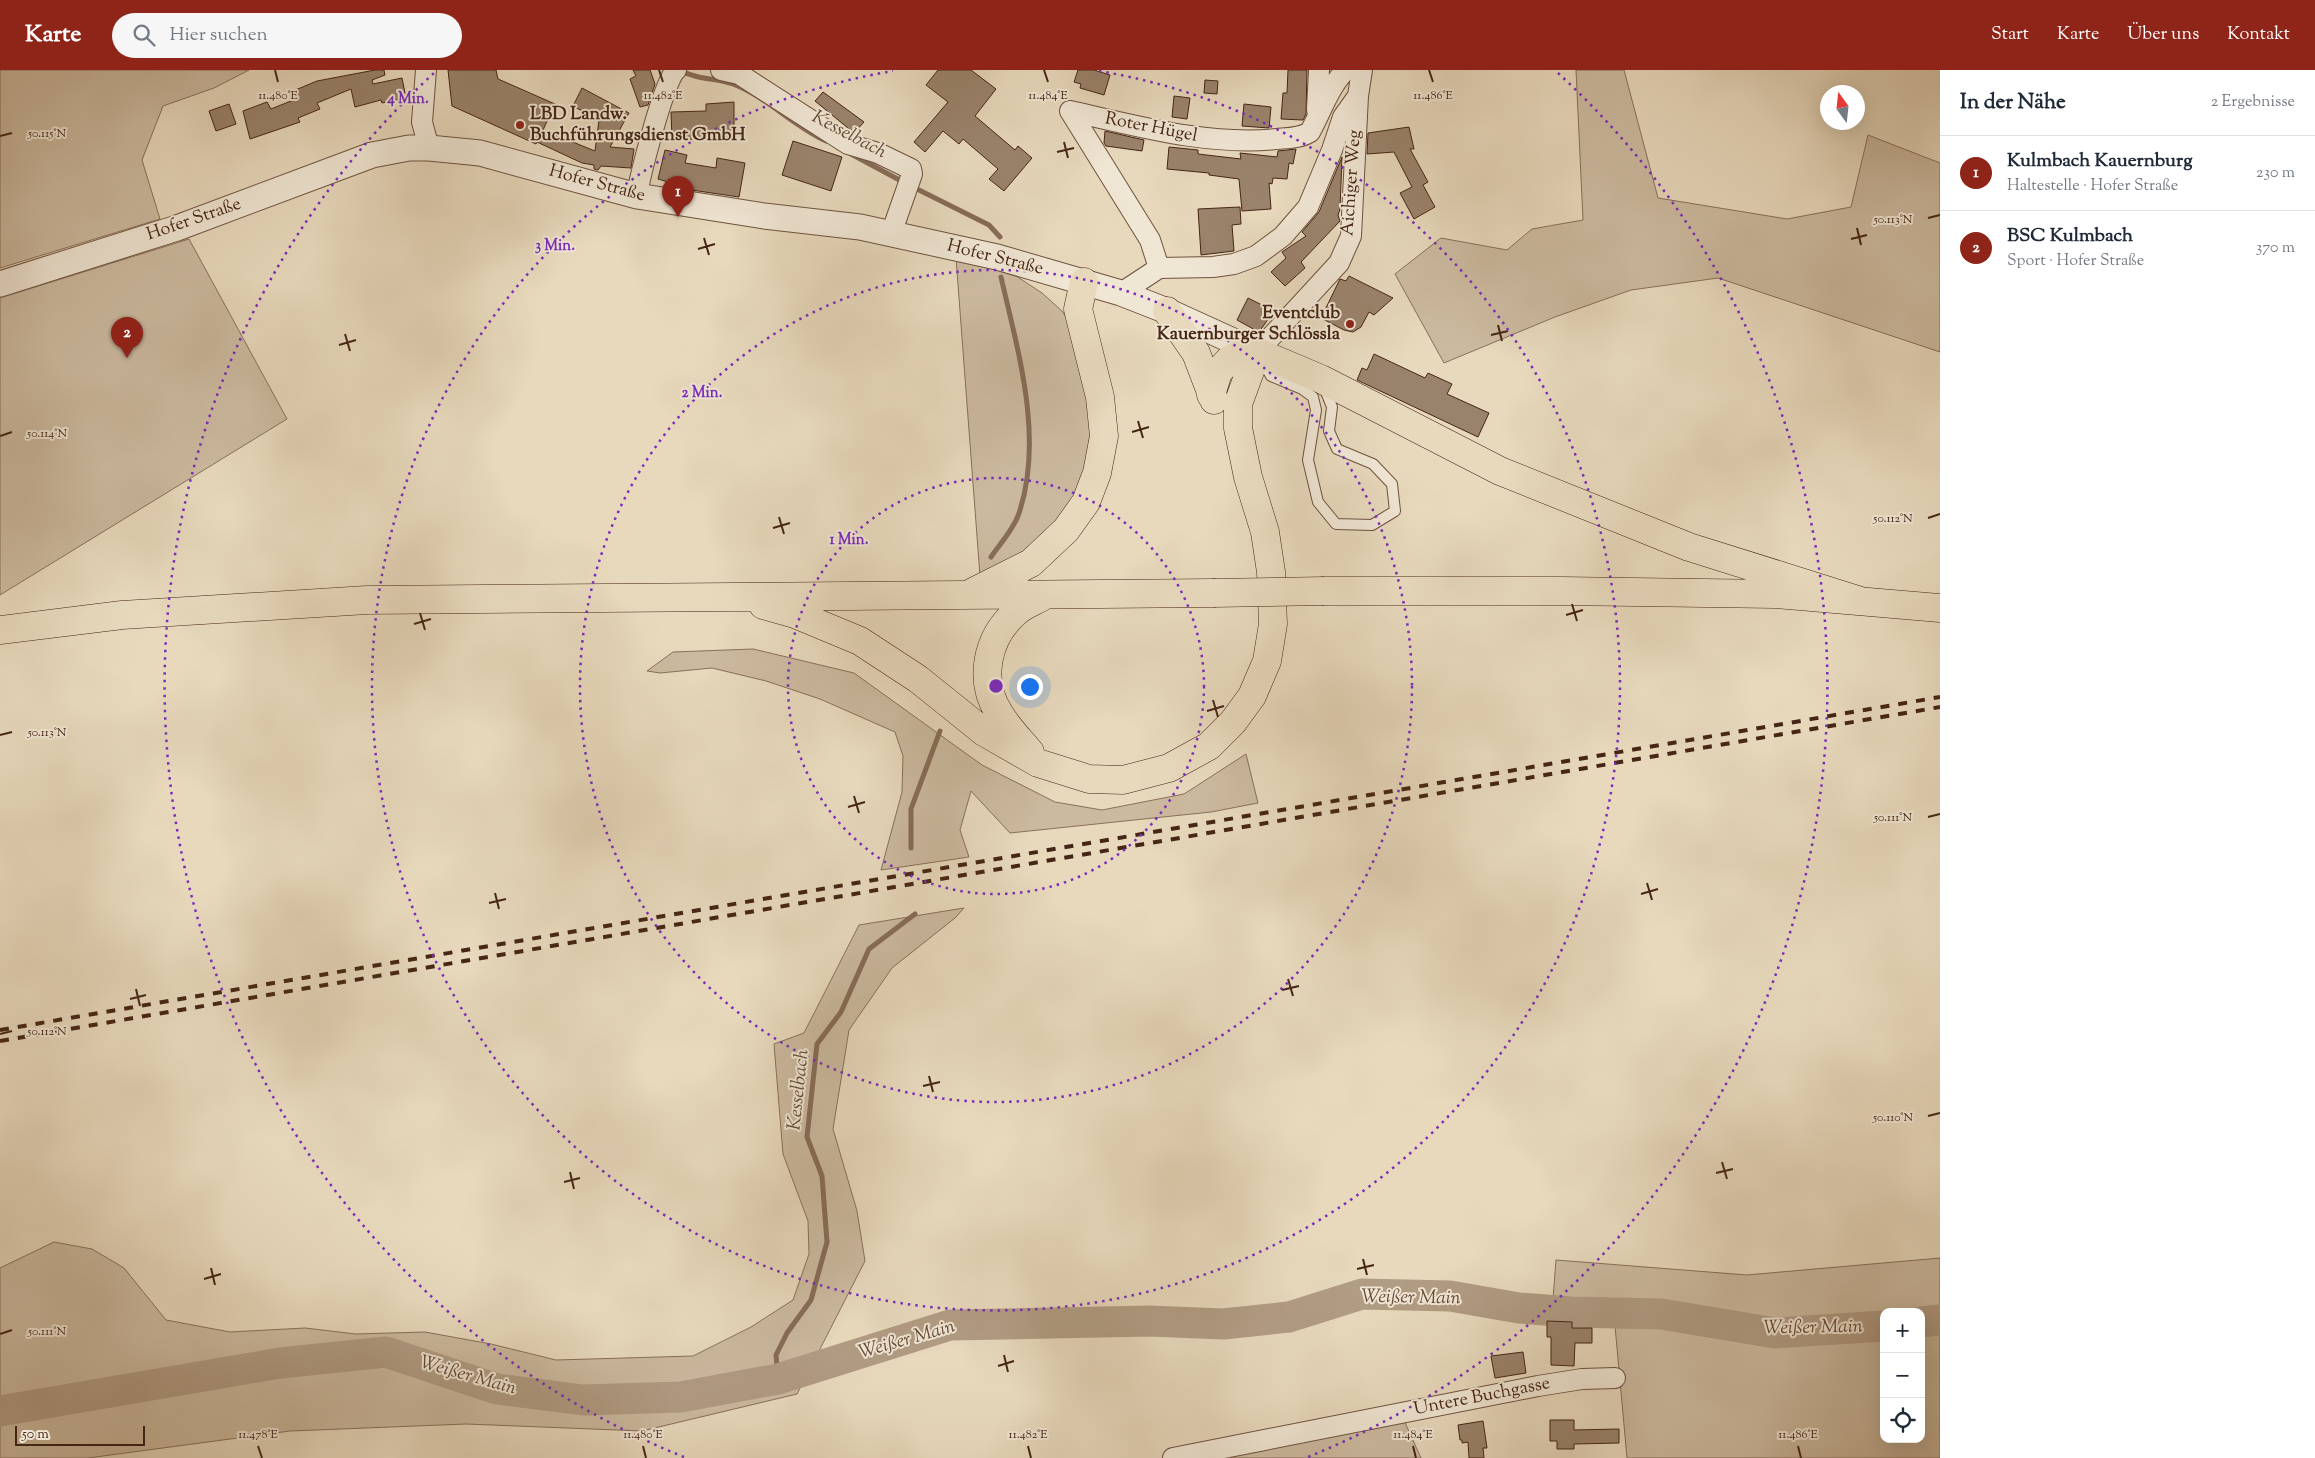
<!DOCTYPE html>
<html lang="de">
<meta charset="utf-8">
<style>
body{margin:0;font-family:"Sorts Mill Goudy",serif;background:#f6f6f7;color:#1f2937}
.controls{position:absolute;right:15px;bottom:15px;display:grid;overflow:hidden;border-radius:10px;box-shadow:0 5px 20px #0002}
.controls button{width:45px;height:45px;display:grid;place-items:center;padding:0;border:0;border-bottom:1px solid #e0e1e3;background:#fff;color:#1f2937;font:25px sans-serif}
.compass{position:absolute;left:1820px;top:15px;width:45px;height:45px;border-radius:50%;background:#fff;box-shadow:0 5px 20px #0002;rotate:345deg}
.scale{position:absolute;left:15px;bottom:12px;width:130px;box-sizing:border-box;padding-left:5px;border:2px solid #452515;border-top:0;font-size:14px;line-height:18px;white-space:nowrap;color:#452515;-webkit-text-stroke:4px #f0e6d4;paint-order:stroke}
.you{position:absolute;left:1029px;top:616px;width:18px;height:18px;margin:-12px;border:4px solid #fff;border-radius:50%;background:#1a73e8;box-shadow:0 0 0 8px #1a73e833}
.badge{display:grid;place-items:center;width:32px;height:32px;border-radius:50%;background:#8f2418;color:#fff;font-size:16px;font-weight:700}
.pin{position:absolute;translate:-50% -41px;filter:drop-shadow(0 1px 2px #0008)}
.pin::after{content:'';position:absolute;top:26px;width:18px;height:15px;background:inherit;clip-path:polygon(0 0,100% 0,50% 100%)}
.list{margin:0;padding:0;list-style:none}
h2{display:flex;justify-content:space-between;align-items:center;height:65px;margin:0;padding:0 20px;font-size:21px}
h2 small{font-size:16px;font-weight:400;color:#747a83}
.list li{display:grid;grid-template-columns:32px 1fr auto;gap:15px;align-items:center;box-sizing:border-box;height:75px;padding:0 20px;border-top:1px solid #e0e1e3}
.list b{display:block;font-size:19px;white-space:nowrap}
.list p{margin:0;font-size:16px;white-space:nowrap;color:#747a83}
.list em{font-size:16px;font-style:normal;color:#747a83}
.icon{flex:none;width:28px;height:28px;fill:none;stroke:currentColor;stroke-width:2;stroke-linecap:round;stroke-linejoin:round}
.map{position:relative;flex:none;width:1940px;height:1388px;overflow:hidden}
header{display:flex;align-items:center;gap:30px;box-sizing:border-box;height:70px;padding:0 25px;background:#8f2418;color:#fff}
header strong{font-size:24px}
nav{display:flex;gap:28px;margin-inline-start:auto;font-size:18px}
.search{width:350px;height:45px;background:#f6f6f7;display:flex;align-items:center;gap:12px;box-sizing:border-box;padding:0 18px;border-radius:28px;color:#747a83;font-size:19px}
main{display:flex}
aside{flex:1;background:#fff}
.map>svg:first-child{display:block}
</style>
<header>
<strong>Karte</strong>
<div class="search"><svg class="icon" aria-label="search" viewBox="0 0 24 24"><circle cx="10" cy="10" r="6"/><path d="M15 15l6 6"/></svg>Hier suchen</div>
<nav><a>Start</a><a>Karte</a><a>Über uns</a><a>Kontakt</a></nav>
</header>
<main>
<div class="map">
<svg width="1940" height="1388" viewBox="0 0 1940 1388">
<rect width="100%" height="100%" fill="#e8d9bd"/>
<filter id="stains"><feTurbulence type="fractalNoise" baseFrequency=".004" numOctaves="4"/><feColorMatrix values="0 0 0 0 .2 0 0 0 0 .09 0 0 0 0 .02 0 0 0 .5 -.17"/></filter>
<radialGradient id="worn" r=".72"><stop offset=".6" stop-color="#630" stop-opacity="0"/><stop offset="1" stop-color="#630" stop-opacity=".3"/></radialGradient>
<path fill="#ccbaa0" stroke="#88705a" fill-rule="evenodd" d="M0 0H249L214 18 163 36 142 90 160 149 0 198Z
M1576 0H1624L1658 128 1787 149 1851 137 1868 65 1940 93V282L1718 208 1631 220 1555 247 1444 293 1395 204 1441 168 1507 180 1532 159 1583 150Z
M189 169 287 349 0 525V228Z
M956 188 1010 202 1042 223 1063 242 1078 269 1095 356 1089 395 1069 443 1037 475 980 506Z
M753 579 854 603 982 695 1055 732 1102 740 1184 724 1246 684 1258 733 1211 742 1010 763 971 721 960 760 969 787 881 800 902 722 903 686 895 662 820 629 766 611 712 598 660 603 647 601 673 582Z
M964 838 955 848 892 898 849 960 833 1059 857 1141 865 1191 797 1324 642 1361 466 1354 290 1361 88 1388H0V1198L54 1172 92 1179 124 1198 166 1250 230 1262 305 1258 356 1264 425 1262 491 1274 556 1290 693 1286 751 1257 793 1230 809 1184 808 1151 783 1084 774 974 804 963 859 855Z
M1940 1188V1388H1627L1614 1245 1552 1242 1556 1190 1747 1205ZM1884 1242H1921V1369H1884Z
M1402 1346 1421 1388H1195Z"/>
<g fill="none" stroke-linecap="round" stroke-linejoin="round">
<path stroke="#866c58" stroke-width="5" d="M680 0C697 10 716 8 733 14 767 27 793 56 826 71
M851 84 905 113
M913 117 989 155 1000 167
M991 487C1000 474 1012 461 1018 446 1045 370 1018 282 1001 207
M911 778V739L940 661
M778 1309 776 1285 787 1263 811 1230 827 1172 822 1106 807 1067 817 974 841 942 869 879 915 844"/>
<path stroke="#b19c84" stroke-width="31" d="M1921 1252 1940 1250
M0 1341 280 1293 386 1282 497 1319 583 1330 681 1327 778 1309 950 1255 1149 1251 1223 1254 1289 1247 1362 1224 1450 1226 1519 1238 1571 1242 1661 1244 1775 1263 1884 1256"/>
</g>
<path fill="#9a836c" stroke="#452515" d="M375 0H384L385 5 372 10 373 14 402 8 406 28 382 33 381 30 355 37 351 19 317 33 320 39 298 48 300 52 250 69 243 41 267 32 271 39 296 29 293 21 317 11Z
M448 0H496L498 9 555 34 543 60 595 81 599 50 573 36 582 18 629 43 610 77 634 79 631 98 601 96 598 100 594 99V95L582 93 537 72 536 74 452 36Z
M633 0H650L655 14 648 35 640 37 630 9 636 6Z
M938 0H971L996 19 975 46 1015 80 1018 76 1032 88 1004 121 989 109 998 99 963 69 959 74 943 61 925 82 914 72 948 32 926 15Z
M1078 0H1094L1110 5 1104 25 1080 18 1081 14 1074 12Z
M1288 0H1307L1306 44 1303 50 1281 49 1283 23H1287Z
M1205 10 1218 11 1217 24 1204 23Z
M823 22 864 52 854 63 815 31Z
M1174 26 1190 28 1187 49 1172 47Z
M734 32V67L672 70 671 42 706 41V34Z
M229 34 236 54 216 61 209 41Z
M1244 34 1271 37 1269 58 1242 56Z
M1409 57 1414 79H1410L1428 112 1423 115 1435 137 1414 149 1400 123 1412 117 1394 82 1367 84 1368 63Z
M1105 61 1144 70 1142 81 1106 76 1104 73Z
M793 71 842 87 831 121 782 105Z
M1169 77 1198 80V84L1241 89 1240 83 1277 87 1278 81 1296 79 1293 94 1289 93 1287 109 1273 108 1272 114 1269 113 1271 139 1242 141 1239 109 1209 105V103L1167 99Z
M665 80 687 85 685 93 716 98 717 88 745 93 739 127 678 118V115L658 109Z
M1342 87 1340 139 1338 145 1340 151 1301 192 1305 198 1285 216 1271 202 1286 188 1282 182 1306 166 1302 162 1319 142Z
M1240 137 1241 154 1232 155 1234 181 1201 185 1198 139Z
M1349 206 1393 228 1374 245 1369 242 1361 257 1353 262 1344 260 1321 248 1340 209 1346 211Z
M1248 228 1274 241 1259 262 1237 250Z
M1374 284 1425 308 1428 303 1452 314 1447 324 1489 343 1478 367 1357 310 1362 298 1367 300Z
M1547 1251 1572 1252V1258H1592V1273H1575L1574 1296 1551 1295V1267H1547Z
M1523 1282 1526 1303 1495 1308 1491 1286Z
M1550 1350H1574V1360L1619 1359V1373L1574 1374V1379H1557V1371H1550Z
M1483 1351 1487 1378H1483L1484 1388H1469L1468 1372 1462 1373V1370H1460L1458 1355Z"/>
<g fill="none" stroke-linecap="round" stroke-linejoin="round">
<defs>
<path id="service" d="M1262 290 1271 306 1302 319 1313 327 1316 340 1308 390 1318 432 1336 454 1372 455 1395 441 1392 414 1373 394 1337 379 1329 361 1332 337 1324 317"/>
<path id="minor" d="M426 0 422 52 429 78
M721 0 739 4 848 74 878 83 911 99 912 104 891 164
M1317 40 1319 0
M1070 41C1138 56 1207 76 1277 69 1288 68 1301 68 1310 62 1321 42 1330 15 1346 0
M1070 41 1150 170 1159 198
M637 126C639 109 665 7 676 0
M1121 223 1159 198 1213 197 1234 194 1256 186 1283 166 1308 137 1332 80 1343 47 1358 26
M1257 282 1339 193 1351 166 1358 26 1362 0
M1173 1388 1538 1316 1582 1309 1615 1308"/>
<path id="tertiary" d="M0 214 177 158 372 85 409 78H429L480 83 637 126 764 146 860 157 997 187 1121 223 1167 241 1257 282"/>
<path id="trunk" d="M1167 241 1196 283 1214 330
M1211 325 1218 302 1230 289 1242 283 1257 282 1321 309 1500 401 1689 477 1861 531
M1324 521H1562L1775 524 1940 538
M973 522 1031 493 1066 460 1086 432 1097 403 1104 366 1100 327 1078 239 1084 212
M763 535 795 544 860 571 918 609 984 662 1038 693 1089 709 1123 710 1169 698 1209 676 1233 652 1252 626 1267 591 1273 554 1271 502 1265 462 1248 407 1238 358V334L1257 282
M0 560 122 545 367 530 1213 523
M1030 682C1019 669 1007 657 999 643 978 610 987 568 1015 543 1023 535 1036 531 1045 525"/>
</defs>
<use href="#service" stroke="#6e523f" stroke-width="12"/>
<use href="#minor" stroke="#6e523f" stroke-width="22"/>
<use href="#tertiary" stroke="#6e523f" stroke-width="27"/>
<use href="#trunk" stroke="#452515" stroke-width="29"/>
<use href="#service" stroke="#f0e6d4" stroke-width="10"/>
<use href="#minor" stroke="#f0e6d4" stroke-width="20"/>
<use href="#tertiary" stroke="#f0e6d4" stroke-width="25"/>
<use href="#trunk" stroke="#e8d9bd" stroke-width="28"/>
<path stroke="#452515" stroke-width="4" stroke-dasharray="9 9" stroke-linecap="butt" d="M0 960 1940 627
M0 971 1940 637"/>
<defs>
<path id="trunk-bridge" d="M1213 523 1324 521"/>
</defs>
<use href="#trunk-bridge" stroke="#452515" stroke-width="29" stroke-linecap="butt"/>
<use href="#trunk-bridge" stroke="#e8d9bd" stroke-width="28"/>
</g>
<path fill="none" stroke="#452515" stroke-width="2" d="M275 0 278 12M659 0 663 12M1044 0 1048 12M1429 0 1433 12M0 66 12 63M1064 72 1068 88M1057 82 1074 78M1928 148 1940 145M1857 158 1861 175M704 168 709 185M1851 169 1867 165M698 179 715 174M1498 255 1502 271M345 264 350 281M1491 265 1508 261M339 275 356 270M1138 351 1143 368M1132 362 1149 357M0 366 12 362M779 447 784 464M1928 448 1940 444M773 458 790 453M1572 534 1577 551M420 543 425 560M1566 545 1583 540M414 554 431 549M1213 630 1218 647M1207 641 1224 636M0 665 12 662M854 726 859 743M848 737 865 732M1928 747 1940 744M1647 813 1652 830M495 823 499 839M1641 824 1658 819M489 833 506 829M1288 909 1293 926M136 919 140 936M1282 920 1299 916M130 929 146 925M0 964 12 961M929 1006 933 1022M923 1016 940 1012M1928 1046 1940 1043M1722 1092 1727 1109M570 1102 574 1119M1716 1103 1733 1099M564 1112 580 1108M1363 1189 1367 1205M211 1198 215 1215M1357 1199 1374 1195M204 1209 221 1204M0 1264 12 1260M1004 1285 1008 1302M998 1296 1014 1291M258 1376 262 1388M643 1376 646 1388M1028 1376 1031 1388M1413 1376 1416 1388M1798 1376 1801 1388"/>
<g fill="none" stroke="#7b2cbf" stroke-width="2.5" stroke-dasharray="2.5 5">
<circle cx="996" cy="616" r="208"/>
<circle cx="996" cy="616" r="416"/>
<path d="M1099 1A624 624 0 1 1 893 1"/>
<path d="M684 1387A832 832 0 0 1 434 3M1558 3A832 832 0 0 1 1308 1387"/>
</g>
<g fill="#8f2418" stroke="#f0e6d4" stroke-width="2">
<circle cx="520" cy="55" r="5"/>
<circle cx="1350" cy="254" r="5"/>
</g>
<g text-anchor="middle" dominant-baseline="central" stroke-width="4" stroke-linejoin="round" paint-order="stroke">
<g font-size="18" font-weight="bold" fill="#452515" stroke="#f0e6d4" text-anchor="start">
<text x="530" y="45">LBD Landw.<tspan x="530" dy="21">Buchführungsdienst GmbH</tspan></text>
<text x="1340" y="244" text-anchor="end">Eventclub<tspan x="1340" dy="21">Kauernburger Schlössla</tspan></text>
</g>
<g font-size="18" fill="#452515" stroke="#f0e6d4">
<text transform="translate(1151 58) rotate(11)">Roter Hügel</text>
<text transform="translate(1352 113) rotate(-86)">Aichiger Weg</text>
<text transform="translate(597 114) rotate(15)">Hofer Straße</text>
<text transform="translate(194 150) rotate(-19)">Hofer Straße</text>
<text transform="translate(995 188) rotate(14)">Hofer Straße</text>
<text transform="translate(1482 1327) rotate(-11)">Untere Buchgasse</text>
</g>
<g font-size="19" font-style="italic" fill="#654936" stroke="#f0e6d4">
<text transform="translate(849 65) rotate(28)">Kesselbach</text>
<text transform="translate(799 1020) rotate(-84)">Kesselbach</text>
<text transform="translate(1411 1228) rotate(1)">Weißer Main</text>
<text transform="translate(1813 1258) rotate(-1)">Weißer Main</text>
<text transform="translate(907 1270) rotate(-16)">Weißer Main</text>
<text transform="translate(468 1306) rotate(16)">Weißer Main</text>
</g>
</g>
<g font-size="12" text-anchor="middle" fill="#452515" stroke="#f0e6d4" stroke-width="4" stroke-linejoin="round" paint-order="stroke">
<text x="278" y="29">11.480°E</text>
<text x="663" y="29">11.482°E</text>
<text x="1048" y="29">11.484°E</text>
<text x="1433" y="29">11.486°E</text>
<text x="47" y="67">50.115°N</text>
<text x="1893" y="153">50.113°N</text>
<text x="47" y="367">50.114°N</text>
<text x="1893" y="452">50.112°N</text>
<text x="47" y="666">50.113°N</text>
<text x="1893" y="751">50.111°N</text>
<text x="47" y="965">50.112°N</text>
<text x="1893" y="1051">50.110°N</text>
<text x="47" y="1265">50.111°N</text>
<text x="258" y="1368">11.478°E</text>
<text x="643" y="1368">11.480°E</text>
<text x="1028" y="1368">11.482°E</text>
<text x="1413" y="1368">11.484°E</text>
<text x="1798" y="1368">11.486°E</text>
</g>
<circle cx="996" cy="616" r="8" fill="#7b2cbf" stroke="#f0e6d4" stroke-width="2.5"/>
<g font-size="15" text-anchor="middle" font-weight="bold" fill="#7b2cbf" stroke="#f0e6d4" stroke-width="4" stroke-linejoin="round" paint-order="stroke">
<text x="408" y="33">4 Min.</text>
<text x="555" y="180">3 Min.</text>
<text x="702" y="327">2 Min.</text>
<text x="849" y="474">1 Min.</text>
</g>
<rect width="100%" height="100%" filter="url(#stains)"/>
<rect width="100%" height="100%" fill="url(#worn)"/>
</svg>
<div class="controls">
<button>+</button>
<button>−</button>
<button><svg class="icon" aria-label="locate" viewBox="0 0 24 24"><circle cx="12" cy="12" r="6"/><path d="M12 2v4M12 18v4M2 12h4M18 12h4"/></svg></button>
</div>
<svg class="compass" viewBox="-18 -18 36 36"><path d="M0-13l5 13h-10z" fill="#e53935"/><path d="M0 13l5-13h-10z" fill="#747a83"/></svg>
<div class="scale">50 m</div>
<div class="you"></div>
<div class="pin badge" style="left:678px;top:147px">1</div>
<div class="pin badge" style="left:127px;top:288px">2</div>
</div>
<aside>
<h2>In der Nähe<small>2 Ergebnisse</small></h2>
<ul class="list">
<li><span class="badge">1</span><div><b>Kulmbach Kauernburg</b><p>Haltestelle · Hofer Straße</p></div><em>230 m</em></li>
<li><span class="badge">2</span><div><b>BSC Kulmbach</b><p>Sport · Hofer Straße</p></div><em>370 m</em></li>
</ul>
</aside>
</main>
